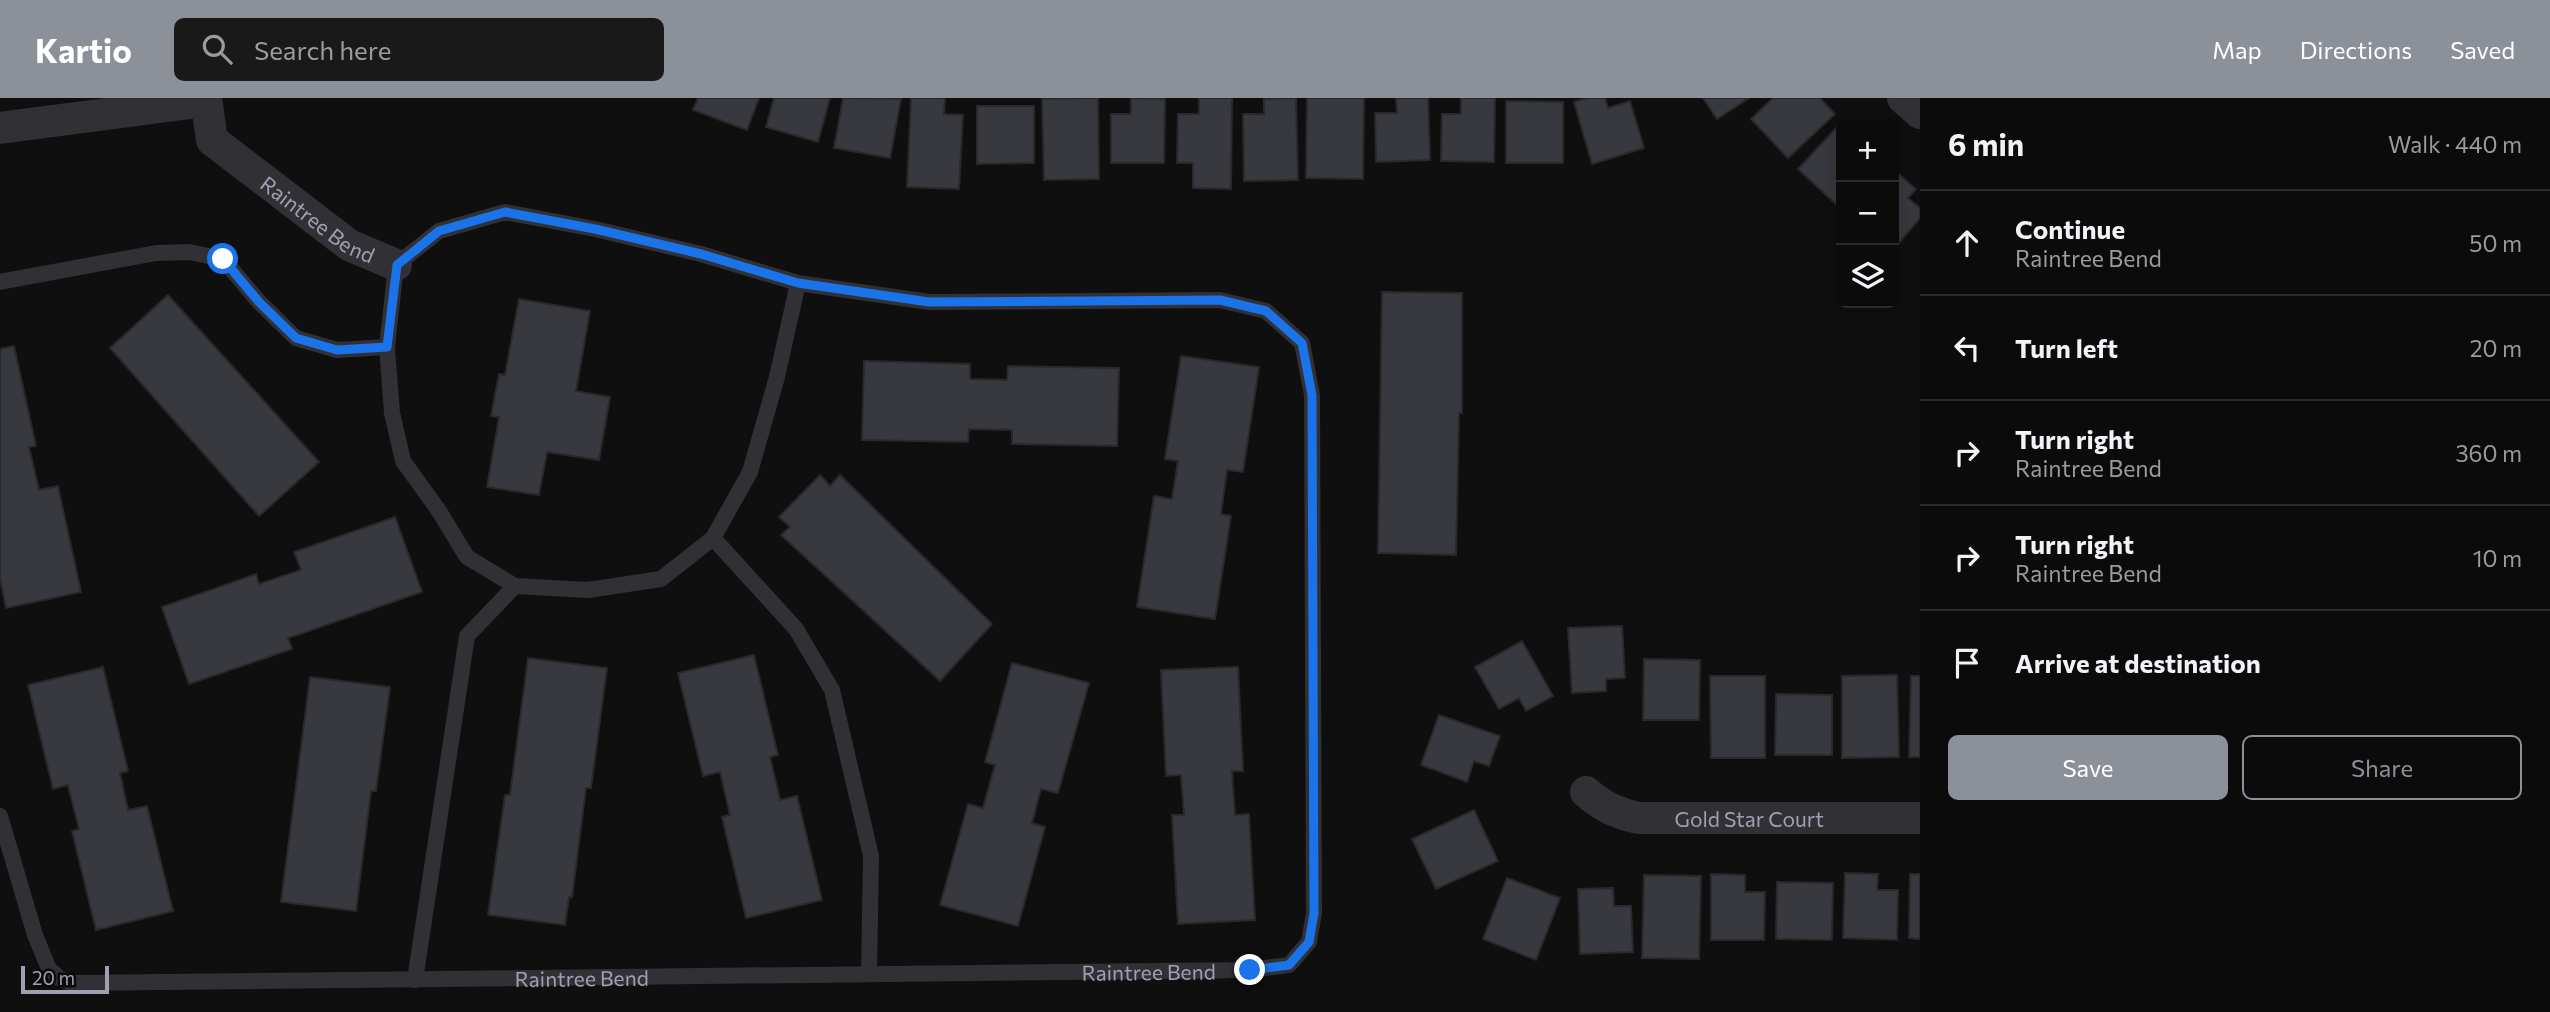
<!DOCTYPE html>
<meta charset="utf-8">
<style>
body{margin:0;font-family:Commissioner,sans-serif;background:#19191a;color:#f1f3f6}
.controls{position:absolute;right:21px;top:21px;display:grid;overflow:hidden;border-radius:10px;box-shadow:0 4px 18px #0003}
.controls button{width:63px;height:63px;display:grid;place-items:center;padding:0;border:0;border-bottom:2px solid #2b2b2d;background:#0b0b0c;color:#f1f3f6;font:35px sans-serif}
.scale{position:absolute;left:21px;bottom:18px;width:88px;box-sizing:border-box;padding-left:7px;border:4px solid #9fa1b2;border-top:0;font-size:19px;line-height:24px;white-space:nowrap;color:#9fa1b2;-webkit-text-stroke:5px #0a0a0b;paint-order:stroke}
.stop{position:absolute;width:21px;height:21px;margin:-16px;border:5px solid #1a73e8;border-radius:50%;background:#fff}
.stop.end{background:#1a73e8;border-color:#fff;box-shadow:0 2px 7px #0008}
.list{margin:0;padding:0;list-style:none}
h2{display:flex;justify-content:space-between;align-items:center;height:91px;margin:0;padding:0 28px;font-size:30px}
h2 small{font-size:23px;font-weight:400;color:#9a9b9d}
.list li{display:grid;grid-template-columns:46px 1fr auto;gap:21px;align-items:center;box-sizing:border-box;height:105px;padding:0 28px;border-top:2px solid #2b2b2d}
.list b{display:block;font-size:26px;white-space:nowrap}
.list p{margin:0;font-size:23px;white-space:nowrap;color:#9a9b9d}
.list em{font-size:23px;font-style:normal;color:#9a9b9d}
.actions{display:flex;gap:14px;padding:21px 28px}
.actions a{flex:1;padding:16px 0;border:2px solid #8c9099;border-radius:10px;text-align:center;font-size:24px;color:#8c9099}
.actions .main{background:#8c9099;color:#fff}
.icon{flex:none;width:38px;height:38px;fill:none;stroke:currentColor;stroke-width:2;stroke-linecap:round;stroke-linejoin:round}
.map{position:relative;flex:none;width:1920px;height:914px;overflow:hidden}
header{display:flex;align-items:center;gap:42px;box-sizing:border-box;height:98px;padding:0 35px;background:#8c9099;color:#fff}
header strong{font-size:33px}
nav{display:flex;gap:38px;margin-inline-start:auto;font-size:24px}
.search{width:490px;height:63px;background:#19191a;display:flex;align-items:center;gap:18px;box-sizing:border-box;padding:0 24px;border-radius:10px;color:#9a9b9d;font-size:26px}
main{display:flex}
aside{flex:1;background:#0b0b0c}
.map>svg:first-child{display:block}
</style>
<header>
<strong>Kartio</strong>
<div class="search"><svg class="icon" aria-label="search" viewBox="0 0 24 24"><circle cx="10" cy="10" r="6"/><path d="M15 15l6 6"/></svg>Search here</div>
<nav><a>Map</a><a>Directions</a><a>Saved</a></nav>
</header>
<main>
<div class="map">
<svg width="1920" height="914" viewBox="0 0 1920 914">
<rect width="100%" height="100%" fill="#0f0f10"/>
<path fill="#38393e" stroke="#29292c" stroke-width="2" d="M698 0H759L747 32 693 12Z
M774 0H830L818 44 766 29Z
M843 0 901 1 890 60 834 50Z
M911 0H945L944 16 963 17 959 91 907 89Z
M1098 0 1099 81 1044 82 1042 1Z
M1131 0 1165 1 1164 65H1111V16H1131Z
M1199 0H1232L1231 91 1193 90V65H1177L1178 16H1199Z
M1296 0 1298 82 1244 83 1243 16H1264V1Z
M1307 0H1364L1363 81 1306 80Z
M1396 0H1428L1430 62 1376 64 1375 15H1397Z
M1461 0H1495L1494 64 1441 63 1442 16H1461Z
M1588 0H1605L1608 10 1630 3 1644 50 1592 66 1574 4Z
M1703 0H1749L1717 21Z
M1773 0H1820L1835 16 1788 60 1751 21Z
M1506 3 1563 4V65H1506Z
M977 8H1034V65L977 66Z
M1837 29 1841 33V107L1839 109 1798 71Z
M1894 72 1916 91 1908 100 1920 110V120L1894 151Z
M1382 194 1462 195V315H1459L1456 457 1378 455Z
M168 197 319 364 259 418 110 250Z
M519 201 590 213 576 293 610 299 599 362 547 354 539 397 487 389 499 319 491 318 499 276 505 277Z
M14 248 36 348 29 349 39 392 58 388 81 494 6 510 0 481V251Z
M1181 258 1259 269 1243 374 1227 372 1221 416 1231 418 1215 521 1137 509 1154 398 1172 401 1178 363 1165 361Z
M864 263 970 266V281L1007 282 1008 268 1119 270 1117 348 1012 346V332L969 331 968 344 862 342Z
M820 377 830 388 840 377 992 526 940 583 781 437 790 429 779 419Z
M395 419 422 494 288 540 292 551 189 586 162 509 256 476 259 486 301 472 294 454Z
M1622 528 1625 580 1606 581V593L1572 595 1568 530Z
M1522 543 1553 598 1526 613 1519 600 1499 611 1475 569Z
M754 557 778 657 770 659 780 702 797 698 822 802 746 820 722 719 730 717 720 674 703 678 678 575Z
M528 560 607 570 591 690H586L572 799H569L565 827 488 817 505 697H510Z
M1644 561 1700 562 1699 622H1643Z
M1012 565 1089 585 1058 695 1041 691 1032 725 1045 729 1018 828 940 807 968 706 983 710 995 667 985 664Z
M103 569 128 673 120 675 128 712 147 708 173 813 96 832 72 733 79 731 68 687 53 691 28 587Z
M1238 569 1243 673H1232L1235 717 1249 716 1255 822 1178 826 1172 717H1184L1181 677 1166 678 1161 572Z
M1897 577 1899 659 1842 660V578Z
M1710 578H1765V660H1711Z
M1911 578H1920V659H1909Z
M310 579 390 589 376 693H371L356 813 281 804Z
M1776 596 1832 597V657H1775Z
M1439 617 1500 638 1489 668 1474 663 1467 684 1421 667Z
M1474 712 1498 763 1436 791 1412 741Z
M1845 775 1878 776 1877 792H1898L1897 842 1843 840Z
M1711 776 1745 777V794H1765L1764 842H1711Z
M1910 776H1920V841L1909 840Z
M1644 777 1701 778 1699 861 1642 860Z
M1507 780 1560 800 1536 862 1483 841Z
M1777 784 1833 785 1832 842 1776 841Z
M1613 790 1614 808H1631L1633 854 1580 856 1578 791Z"/>
<g fill="none" stroke-linecap="round" stroke-linejoin="round">
<g stroke="#303035" stroke-width="16">
<path d="M0 184 156 155 189 154 223 161 259 204 296 240 337 252 387 249"/>
<path d="M713 440 796 531 832 592 871 758 869 876"/>
<path id="s1" d="M0 718 35 837 49 871 59 880 71 885 1250 872 1289 867 1309 844 1314 815 1312 297 1302 245 1266 213 1220 202 929 204 798 185 701 156 595 131 505 114 439 133 396 167 387 249 392 315 403 363 439 413 467 459 515 488 588 492 661 481 713 440 750 374 777 279 798 185"/>
<path d="M415 882 467 538 515 488"/>
</g>
<g stroke="#303035" stroke-width="32">
<path id="s2" d="M206 0 212 42 349 147 396 167"/>
<path d="M1903 0 1920 15"/>
<path d="M0 30 206 3"/>
<path id="s3" d="M1586 694C1603 709 1617 715 1638 720H1920"/>
</g>
</g>
<g fill="none" stroke-linecap="round" stroke-linejoin="round">
<path stroke="#1a73e8" stroke-width="9" d="M223 161 259 204 296 240 337 252 387 249 397 167 439 133 505 114 595 131 701 156 798 185 929 204 1220 202 1266 213 1302 245 1312 297 1314 815 1309 844 1289 867 1250 872"/>
</g>
<g text-anchor="middle" dominant-baseline="central" stroke-width="7" stroke-linejoin="round" paint-order="stroke">
<g font-size="21" fill="#9fa1b2" stroke="#0a0a0b">
<text stroke="none"><textPath href="#s2" startOffset="175">Raintree Bend</textPath></text>
<text stroke="none"><textPath href="#s3" startOffset="170">Gold Star Court</textPath></text>
<text stroke="none"><textPath href="#s1" startOffset="1265">Raintree Bend</textPath></text>
<text stroke="none"><textPath href="#s1" startOffset="698">Raintree Bend</textPath></text>
</g>
</g>
</svg>
<div class="controls">
<button>+</button>
<button>−</button>
<button><svg class="icon" aria-label="layers" viewBox="0 0 24 24"><path d="M12 4l9 5-9 5-9-5zM3 14l9 5 9-5"/></svg></button>
</div>
<div class="scale">20 m</div>
<div class="stop" style="left:223px;top:161px"></div>
<div class="stop end" style="left:1250px;top:872px"></div>
</div>
<aside>
<h2>6 min<small>Walk · 440 m</small></h2>
<ul class="list">
<li><svg class="icon" aria-label="ahead" viewBox="0 0 24 24"><path d="M12 20V5M6 11l6-6 6 6"/></svg><div><b>Continue</b><p>Raintree Bend</p></div><em>50 m</em></li>
<li><svg class="icon" aria-label="left" viewBox="0 0 24 24"><path d="M17 20v-9H6M10 6l-5 5 5 5"/></svg><div><b>Turn left</b></div><em>20 m</em></li>
<li><svg class="icon" aria-label="right" viewBox="0 0 24 24"><path d="M7 20v-9h11M14 6l5 5-5 5"/></svg><div><b>Turn right</b><p>Raintree Bend</p></div><em>360 m</em></li>
<li><svg class="icon" aria-label="right" viewBox="0 0 24 24"><path d="M7 20v-9h11M14 6l5 5-5 5"/></svg><div><b>Turn right</b><p>Raintree Bend</p></div><em>10 m</em></li>
<li><svg class="icon" aria-label="arrive" viewBox="0 0 24 24"><path d="M6 21V4h12l-3 4 3 4H6"/></svg><div><b>Arrive at destination</b></div></li>
</ul>
<div class="actions"><a class="main">Save</a><a>Share</a></div>
</aside>
</main>
